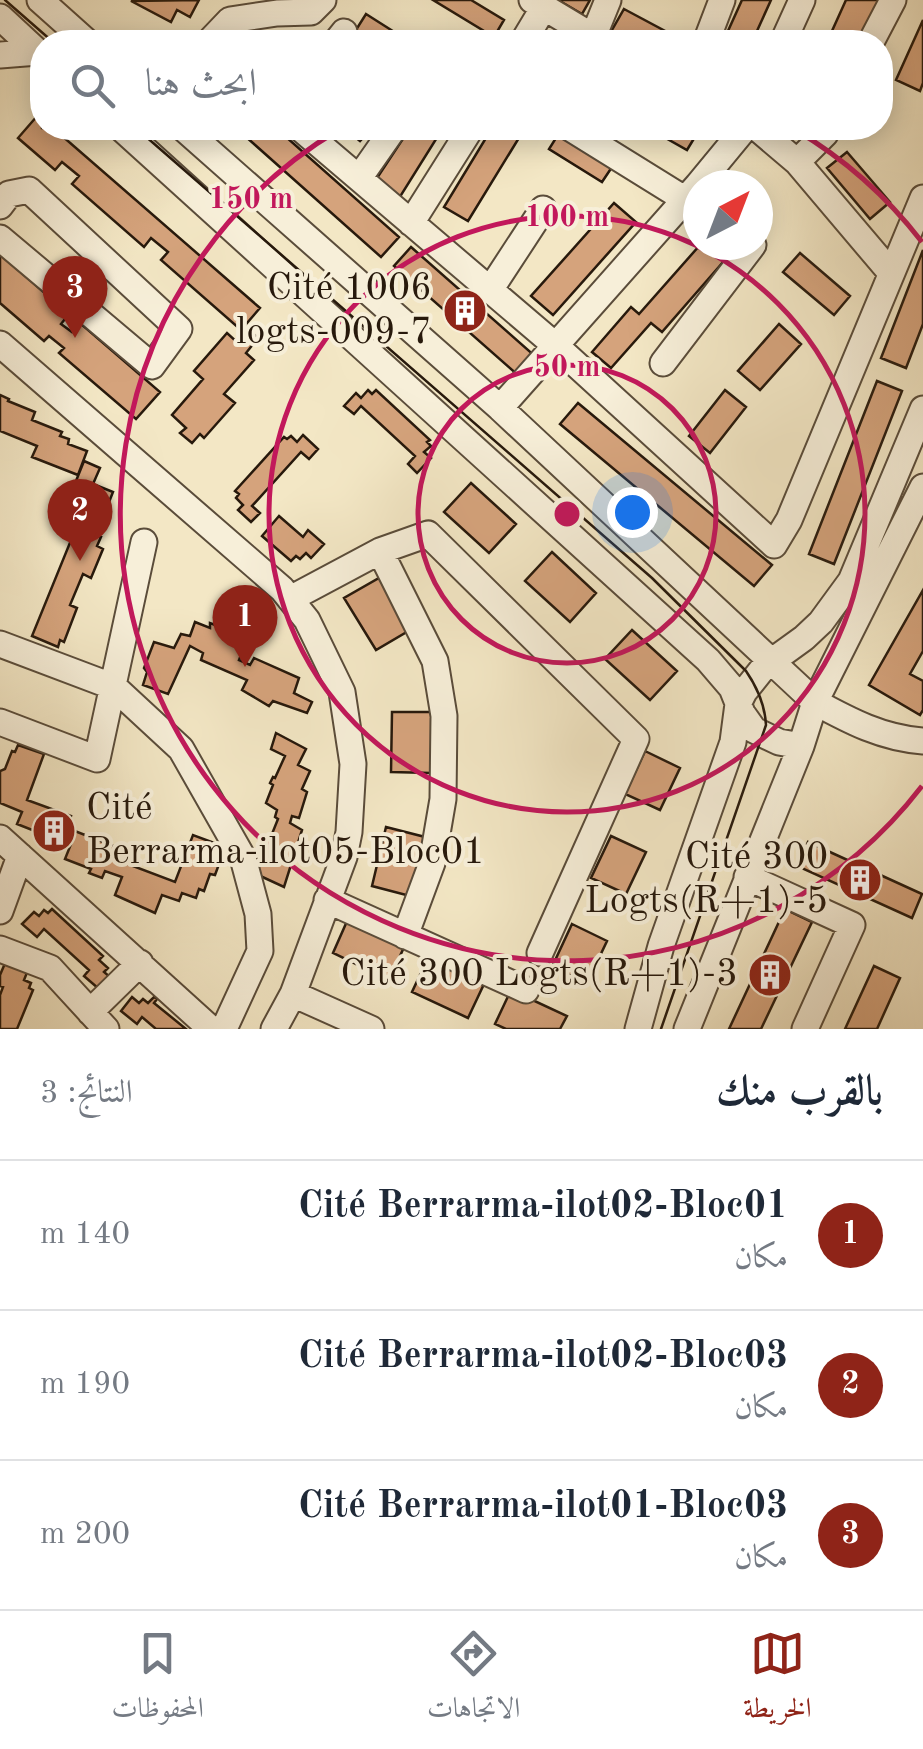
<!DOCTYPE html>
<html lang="ar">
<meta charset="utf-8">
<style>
body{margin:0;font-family:"Old Standard TT",Amiri,serif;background:#f2f2f3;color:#1f2937;direction:rtl}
.compass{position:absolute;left:683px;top:170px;width:90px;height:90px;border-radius:50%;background:#fff;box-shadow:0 5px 25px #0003;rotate:42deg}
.you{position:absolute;left:632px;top:512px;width:35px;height:35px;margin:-25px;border:8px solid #fff;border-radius:50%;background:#1a73e8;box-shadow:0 0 0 15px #1a73e833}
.badge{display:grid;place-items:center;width:65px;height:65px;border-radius:50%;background:#8f2418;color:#fff;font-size:32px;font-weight:700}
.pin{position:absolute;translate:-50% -82px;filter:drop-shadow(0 2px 5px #0008)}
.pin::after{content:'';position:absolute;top:52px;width:35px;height:30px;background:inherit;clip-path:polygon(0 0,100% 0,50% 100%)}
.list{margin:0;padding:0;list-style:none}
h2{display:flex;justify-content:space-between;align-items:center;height:130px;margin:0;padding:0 40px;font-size:42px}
h2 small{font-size:32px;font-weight:400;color:#747a83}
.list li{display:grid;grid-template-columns:65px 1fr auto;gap:30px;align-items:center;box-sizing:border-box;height:150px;padding:0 40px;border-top:2px solid #e0e1e3}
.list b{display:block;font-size:38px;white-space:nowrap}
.list p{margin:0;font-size:32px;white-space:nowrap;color:#747a83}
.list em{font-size:32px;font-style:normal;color:#747a83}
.icon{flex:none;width:55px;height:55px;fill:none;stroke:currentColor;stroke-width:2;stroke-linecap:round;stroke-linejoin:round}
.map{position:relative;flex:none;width:923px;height:1029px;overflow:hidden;direction:ltr}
.search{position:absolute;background:#fff;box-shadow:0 5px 25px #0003;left:30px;right:30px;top:30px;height:110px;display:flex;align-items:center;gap:25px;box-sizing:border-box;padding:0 35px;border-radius:40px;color:#747a83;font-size:38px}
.sheet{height:580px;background:#fff}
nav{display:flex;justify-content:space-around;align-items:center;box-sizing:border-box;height:140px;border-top:2px solid #e0e1e3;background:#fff;font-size:28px;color:#747a83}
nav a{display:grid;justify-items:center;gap:5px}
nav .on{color:#8f2418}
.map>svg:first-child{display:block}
</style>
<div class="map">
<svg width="923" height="1029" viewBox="0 0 923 1029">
<rect width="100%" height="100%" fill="#f3e7c5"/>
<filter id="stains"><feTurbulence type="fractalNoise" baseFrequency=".002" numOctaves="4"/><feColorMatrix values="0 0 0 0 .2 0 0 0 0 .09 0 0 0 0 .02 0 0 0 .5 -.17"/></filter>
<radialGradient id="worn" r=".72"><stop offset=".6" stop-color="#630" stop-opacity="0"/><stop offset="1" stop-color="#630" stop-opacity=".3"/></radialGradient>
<path fill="#d5a37c" stroke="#27190c" stroke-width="2.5" d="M199 0 190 17 177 10 171 22 131 1Z
M433 0H471L504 20 494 37Z
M558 0H590L582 14Z
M742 0H771L752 42H723Z
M846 0H879L860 42H827Z
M624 9 680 39 678 42H635L612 30Z
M366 14 410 42H369L354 33Z
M923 20V83L920 91 896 80Z
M38 115 42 119V128H53L260 308 241 330 161 260 168 252 151 238 144 247 72 184 79 176 62 162 55 170 18 138Z
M236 128H276L399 237 381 257Z
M344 128H372L360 141Z
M410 128H443L398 200 375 181Z
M492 128H525L468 221 444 207Z
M648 128H690L698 132 687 150Z
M561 130 614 164 602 182 549 149Z
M847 152 890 202 870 219 827 168Z
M614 203 636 222 553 315 531 296Z
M700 245H738L662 332 651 323 611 368 592 352 631 307 639 314Z
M411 247 536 357 519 376 394 266Z
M923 250V324L906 368 881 358Z
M800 253 850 296 834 315 783 272Z
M0 254 69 314 61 324 72 332 80 323 160 392 136 419 59 353 64 348 49 336 44 341 0 303Z
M779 324 801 344 760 390 738 371Z
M250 331 258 338 246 353 254 360 224 394 235 403 204 438 200 434 192 443 180 433 186 428 172 415 203 379 194 371 227 333 239 344Z
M877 381 902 391 834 564 809 554Z
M368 390 372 394 376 390 430 440 427 442 431 446 424 452 431 458 417 473 408 464 415 456 361 406 354 414 344 406 356 393 361 398Z
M725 390 746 407 710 453 689 436Z
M0 395 9 399 8 401 35 412 32 420 62 432 60 436 69 439 68 444 87 451 78 475 32 457 37 446 0 431Z
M578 403 772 565 754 586 560 424Z
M303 435 318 449 309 459 301 452 252 506 260 513 251 522 238 510 243 505 236 498 239 494 235 491 284 437 287 439 291 436 297 442Z
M84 461 100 468 93 484 113 492 102 520 97 518 91 533 101 537 97 546 103 549 91 578 83 574 70 605 77 608 64 642 60 640 58 647 32 636 76 528 60 521Z
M471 483 516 524 489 553 444 512Z
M279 516 303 537 308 530 324 544 311 558 306 553 300 559 296 556 291 561 262 536Z
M552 552 596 593 570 622 525 581Z
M379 578 410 630 376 650 344 598Z
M923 590V651L910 674 923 681V710L920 715 869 685Z
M195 622 210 628V623L248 637 239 660 250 665 254 658 299 678 294 693 312 702 307 713 273 701 269 706 242 690 247 680 201 660 203 653 190 646 168 694 143 685 147 672 144 668 154 642 174 648 181 634 190 636Z
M632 630 677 671 650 700 605 659Z
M392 712H432L431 773 391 772Z
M276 733 306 749 298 765 310 771 302 789 307 792 299 818 292 816 290 823 302 830 284 887 256 874 266 849 261 845 265 837 270 839 278 819 275 817 277 810 266 803 273 785 270 783 273 777 275 778 285 756 271 749Z
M18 745 44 754 27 800 71 816 67 828 121 849 117 860 175 882 193 835 217 844 213 853 222 856 215 875 210 874 204 891 199 889 196 898 182 893 179 901 162 895 155 913 115 895 122 877 105 871 102 878 89 873 91 869 65 859 71 844 59 840 57 845 38 838 40 833 17 824 22 812 0 803V771L5 769 12 751 15 752Z
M645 751 680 768 660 810 625 794Z
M386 827 425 837 410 896 372 886Z
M611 836 646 852 626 894 591 878Z
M808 842 922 894 912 918 797 866Z
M52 909 103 956 99 960 108 968 104 972 110 977 99 989 84 976 89 970 44 929 37 937 22 924 34 912 39 916 44 910 48 913Z
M785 909 812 922 761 1029H729Z
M348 919 405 945 389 980 333 953Z
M572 924 607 941 587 983 552 967Z
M428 958 484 984 468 1018 412 992Z
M6 961 28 970 24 980 31 983 29 988 33 990 17 1029H0V995L3 987 0 986V975Z
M874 966 900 978 877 1029H845Z
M511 990 567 1016 560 1029H506L495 1024Z
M132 997 139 1003 143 999 148 1003 154 997 157 999 154 1003 186 1029H156L142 1017 137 1024 121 1011Z"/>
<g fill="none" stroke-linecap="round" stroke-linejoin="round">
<defs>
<path id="minor" d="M40 0 87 42
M532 0 602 42
M0 17 42 56
M593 37 608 0
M209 42 230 20 277 13 311 12 323 0
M336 42 344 32
M523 42 544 7
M706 42 722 0
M783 42 802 0
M871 42 893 0
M0 55 38 52
M121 128 708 660 732 688 742 713 754 730 779 742 801 746
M183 128 500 408 815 702C850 721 882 738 923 741
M300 128 556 346 774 545 789 520 923 198
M570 128 686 200
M757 128 797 162 891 273
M797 162 825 134 828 128
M359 178 394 128
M698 185 745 128
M0 206 9 194 29 190 179 329 152 366 0 238
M411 223 471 128
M490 290 543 209
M0 344 282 589 307 620 342 692 353 764 349 832 344 857 293 994 274 1029
M663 363 753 245
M500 408 698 185
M380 551 435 661 444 716 443 799 432 863 405 936
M290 599 380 551 428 534 636 739 540 953
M0 644 114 687 181 749 243 858 258 914 260 951 224 1029
M0 722 97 759 144 542
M0 838 211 1029
M747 877 852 925 805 1029
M327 900 526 990
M0 911 20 856
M0 949 50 968 106 1029
M293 994 371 1029
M90 1012 140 963
M638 1029 661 946 733 742 738 704 744 692 764 667 804 638 821 622 851 581 923 409
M687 1029 801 746 815 702 923 487"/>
</defs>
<use href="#minor" stroke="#5a4c3a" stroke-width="29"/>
<use href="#minor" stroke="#f7efd9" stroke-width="25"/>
<path stroke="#27190c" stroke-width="2.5" d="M5 0 53 42
M136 128 652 578 746 671C757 687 765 706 766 725L661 1029"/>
</g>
<g fill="none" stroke="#c2185b" stroke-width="5">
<circle cx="567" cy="514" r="149"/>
<circle cx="567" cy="514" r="298"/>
<path d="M922 786A447 447 0 1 1 340 129M794 129A447 447 0 0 1 922 242"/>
</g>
<defs>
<symbol id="building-disc" viewBox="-11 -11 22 22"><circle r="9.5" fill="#8f2418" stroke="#f7efd9"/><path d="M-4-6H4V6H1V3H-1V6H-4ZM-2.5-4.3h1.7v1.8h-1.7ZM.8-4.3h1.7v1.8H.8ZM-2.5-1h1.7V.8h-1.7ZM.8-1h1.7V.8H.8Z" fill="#fff"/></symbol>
</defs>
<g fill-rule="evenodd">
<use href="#building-disc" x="440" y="286" width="50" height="50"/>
<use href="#building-disc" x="29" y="806" width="50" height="50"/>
<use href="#building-disc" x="835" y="855" width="50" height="50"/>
<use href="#building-disc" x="745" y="950" width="50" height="50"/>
</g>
<g text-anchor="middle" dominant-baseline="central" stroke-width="8" stroke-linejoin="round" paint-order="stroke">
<g font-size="38" fill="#27190c" stroke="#f7efd9" text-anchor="end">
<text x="432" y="289">Cité 1006<tspan x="432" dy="44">logts-009-7</tspan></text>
<text x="86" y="809" text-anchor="start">Cité<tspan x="86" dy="44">Berrarma-ilot05-Bloc01</tspan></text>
<text x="828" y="858">Cité 300<tspan x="828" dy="44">Logts(R+1)-5</tspan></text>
<text x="738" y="975">Cité 300 Logts(R+1)-3</text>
</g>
</g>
<circle cx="567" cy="514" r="15" fill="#c2185b" stroke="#f7efd9" stroke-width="5"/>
<g font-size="30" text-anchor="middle" font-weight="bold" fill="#c2185b" stroke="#f7efd9" stroke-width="8" stroke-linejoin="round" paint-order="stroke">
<text x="251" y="208">150 m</text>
<text x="567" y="226">100 m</text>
<text x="567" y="376">50 m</text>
</g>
<rect width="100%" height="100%" filter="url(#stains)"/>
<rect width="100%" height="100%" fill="url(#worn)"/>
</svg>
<svg class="compass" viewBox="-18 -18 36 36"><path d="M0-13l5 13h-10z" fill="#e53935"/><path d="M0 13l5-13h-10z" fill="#747a83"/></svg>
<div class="you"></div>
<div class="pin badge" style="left:245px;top:667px">1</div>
<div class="pin badge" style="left:80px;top:561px">2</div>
<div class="pin badge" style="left:75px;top:338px">3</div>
<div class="search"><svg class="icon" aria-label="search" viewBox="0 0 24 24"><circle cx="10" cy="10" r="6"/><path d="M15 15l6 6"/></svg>ابحث هنا</div>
</div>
<section class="sheet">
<h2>بالقرب منك<small>النتائج: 3</small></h2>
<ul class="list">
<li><span class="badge">1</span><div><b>Cité Berrarma-ilot02-Bloc01</b><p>مكان</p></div><em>140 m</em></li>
<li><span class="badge">2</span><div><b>Cité Berrarma-ilot02-Bloc03</b><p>مكان</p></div><em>190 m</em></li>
<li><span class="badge">3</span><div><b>Cité Berrarma-ilot01-Bloc03</b><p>مكان</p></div><em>200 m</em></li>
</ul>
</section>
<nav>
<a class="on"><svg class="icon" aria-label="map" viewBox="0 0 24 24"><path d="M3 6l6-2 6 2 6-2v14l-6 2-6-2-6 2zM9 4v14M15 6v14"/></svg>الخريطة</a>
<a><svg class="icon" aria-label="directions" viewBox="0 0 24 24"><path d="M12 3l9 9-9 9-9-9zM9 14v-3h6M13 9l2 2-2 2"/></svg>الاتجاهات</a>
<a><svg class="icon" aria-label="saved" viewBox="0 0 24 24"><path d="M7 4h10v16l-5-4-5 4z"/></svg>المحفوظات</a>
</nav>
